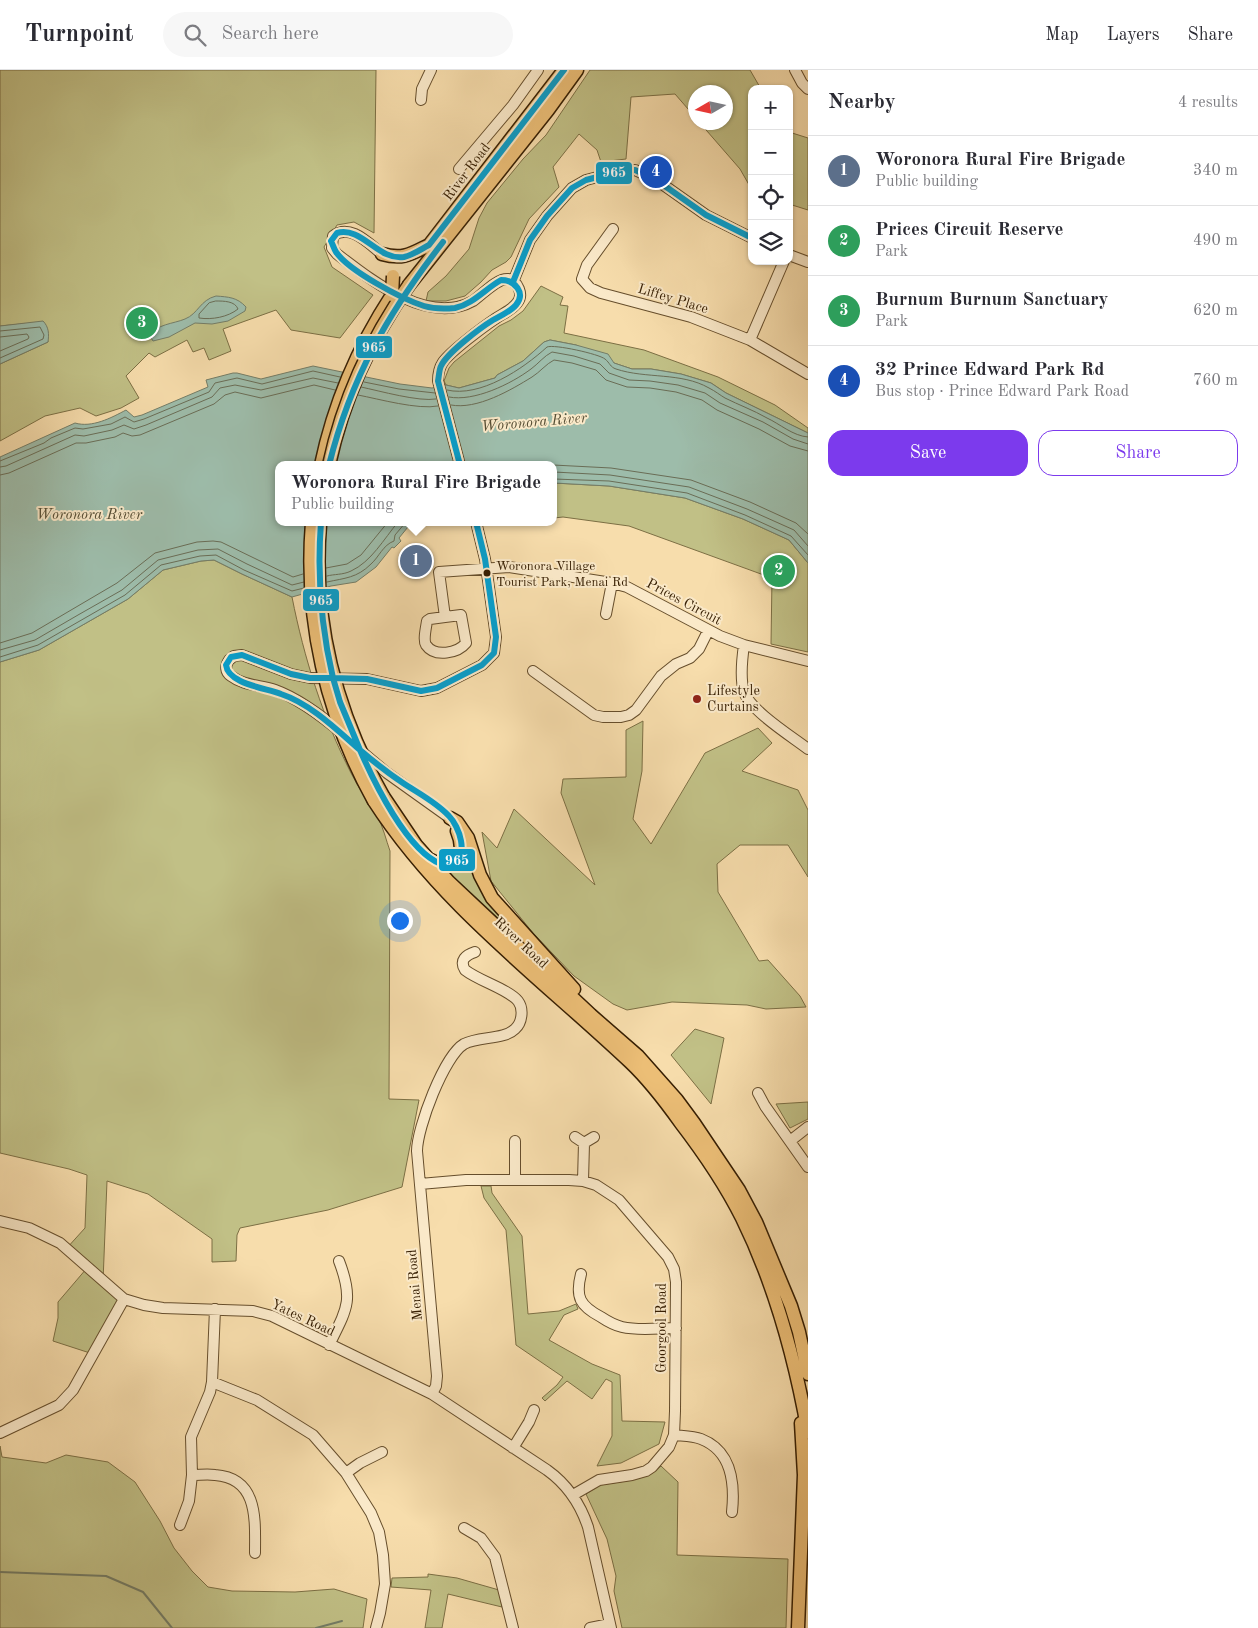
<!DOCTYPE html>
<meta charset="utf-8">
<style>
body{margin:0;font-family:"Old Standard TT",serif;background:#f7f7f7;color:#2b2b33}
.controls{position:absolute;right:15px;top:15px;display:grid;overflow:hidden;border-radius:10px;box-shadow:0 1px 4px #0004}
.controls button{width:45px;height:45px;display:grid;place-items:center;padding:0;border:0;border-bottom:1px solid #e1e1e2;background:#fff;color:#2b2b33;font:25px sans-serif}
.compass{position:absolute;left:688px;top:15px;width:45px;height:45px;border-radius:50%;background:#fff;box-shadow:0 1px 4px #0004;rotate:261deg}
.you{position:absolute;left:399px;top:850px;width:18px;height:18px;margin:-12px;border:4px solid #fff;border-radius:50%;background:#1a73e8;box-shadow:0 0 0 8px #1a73e833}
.badge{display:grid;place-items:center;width:32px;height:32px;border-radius:50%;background:#7c3aed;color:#fff;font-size:16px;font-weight:700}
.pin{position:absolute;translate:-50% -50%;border:2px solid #fff;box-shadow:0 1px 5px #0006}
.popup{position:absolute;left:275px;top:391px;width:282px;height:65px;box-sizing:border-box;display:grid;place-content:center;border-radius:10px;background:#fff;filter:drop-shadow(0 1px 4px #0005);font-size:16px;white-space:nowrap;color:#7c7c81}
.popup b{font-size:19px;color:#2b2b33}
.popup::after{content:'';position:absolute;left:50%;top:100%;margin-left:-10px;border:10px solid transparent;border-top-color:#fff}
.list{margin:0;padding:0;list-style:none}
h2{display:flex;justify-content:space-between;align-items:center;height:65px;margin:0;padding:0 20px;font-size:21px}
h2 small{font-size:16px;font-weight:400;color:#7c7c81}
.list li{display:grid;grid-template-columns:32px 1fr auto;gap:15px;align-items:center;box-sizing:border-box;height:70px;padding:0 20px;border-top:1px solid #e1e1e2}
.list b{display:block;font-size:19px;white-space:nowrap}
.list p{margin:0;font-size:16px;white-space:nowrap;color:#7c7c81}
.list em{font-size:16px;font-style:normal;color:#7c7c81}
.actions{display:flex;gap:10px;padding:15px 20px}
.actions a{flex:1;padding:11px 0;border:1px solid #7c3aed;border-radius:15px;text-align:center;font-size:18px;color:#7c3aed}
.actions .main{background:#7c3aed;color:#fff}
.icon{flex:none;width:28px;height:28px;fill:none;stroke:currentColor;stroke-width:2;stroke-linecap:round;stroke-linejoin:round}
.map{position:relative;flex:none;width:808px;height:1558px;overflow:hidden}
header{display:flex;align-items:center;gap:30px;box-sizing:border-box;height:70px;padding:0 25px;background:#fff;border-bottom:1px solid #e1e1e2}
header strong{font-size:24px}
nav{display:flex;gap:28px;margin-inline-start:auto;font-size:18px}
.search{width:350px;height:45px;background:#f7f7f7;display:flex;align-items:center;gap:12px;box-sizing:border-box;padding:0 18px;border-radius:28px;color:#7c7c81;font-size:19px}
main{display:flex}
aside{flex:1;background:#fff}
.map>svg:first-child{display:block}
</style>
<header>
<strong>Turnpoint</strong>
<div class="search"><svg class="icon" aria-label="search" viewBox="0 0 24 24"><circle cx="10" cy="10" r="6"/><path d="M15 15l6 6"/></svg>Search here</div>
<nav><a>Map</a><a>Layers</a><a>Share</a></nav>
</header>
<main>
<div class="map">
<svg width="808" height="1558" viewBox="0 0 808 1558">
<rect width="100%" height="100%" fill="#f7ddac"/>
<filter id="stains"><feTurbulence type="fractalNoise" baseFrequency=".004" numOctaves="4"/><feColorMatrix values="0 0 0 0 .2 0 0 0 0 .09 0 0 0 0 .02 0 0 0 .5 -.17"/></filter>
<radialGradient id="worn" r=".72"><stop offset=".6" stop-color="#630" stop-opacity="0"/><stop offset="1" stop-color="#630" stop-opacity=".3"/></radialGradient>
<path fill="#c1c086" stroke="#7c6f44" d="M0 0H376L374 163 354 152 337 155 324 177 332 197 373 225 340 268 291 260 276 240 223 259 231 281 209 290 204 278 193 282 187 270 155 287 149 283 126 306 139 328 121 338 96 346 80 338 45 346 0 371V294L48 272 43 252 0 256Z
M590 0H750L761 19H752V120L740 99 700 53 726 52V22H696L695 47 675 24 631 27 626 89 601 92 597 80 579 64 553 97 559 117 529 149 511 187 506 192 492 200 481 212 465 226 446 231H426L428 222 446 206 469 179 479 148 487 133 523 89 546 65Z
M789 62 808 68V140L789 134Z
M541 216 563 227 560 235 568 236 564 263 644 280 718 307 775 335 808 358V363L726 323 711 313 681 304 651 299H632L614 293 576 275 550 270 544 272 523 291 497 305 495 308 459 318 446 315 444 311 449 298 454 292 499 256 511 250 523 241Z
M554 413 609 416 685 428 743 449 789 470 808 493V582L771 574 772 508 629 456 563 447 554 448Z
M214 490 242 504 292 527C304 588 323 648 351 703 358 718 369 731 377 746 383 756 386 770 390 781L389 1029 419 1030 402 1117 328 1140 240 1158 237 1165 236 1191 212 1192V1169L148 1124 107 1111 103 1212 124 1229 93 1284 53 1271 58 1248V1232L87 1198 66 1179 85 1158 87 1105 69 1099 0 1083V592L39 580 128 529 163 500 201 491Z
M643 651 642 701 633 749 651 774 705 683 758 658 772 673 742 701 798 720 808 740V807L788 775H740L717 794 718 822 759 891 768 890 800 926 806 937 766 939 747 935 672 932 627 940 613 934 574 906 533 863 491 811 482 762 497 778 514 739 595 815 561 723 563 709 626 707V660Z
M466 782 527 873 525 874 461 817 448 803 462 794Z
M695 959 724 968 711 1034 671 985Z
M808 1032V1049L790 1058 776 1034Z
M481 1116H491L492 1123 522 1166 528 1244 559 1241 576 1234 578 1239 564 1245 549 1270 592 1294 620 1305 622 1351 665 1352 659 1374 621 1393 597 1396 612 1366V1312L606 1309 592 1329 567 1311 545 1331 542 1328 557 1315 563 1307 516 1275 506 1160 484 1128Z
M0 1376 2 1387 46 1393 66 1385 108 1392 135 1412 160 1451 174 1478 192 1501 208 1517 232 1521 295 1522 334 1519 367 1529 363 1558H0Z
M661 1396 678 1412 677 1485 788 1489 786 1558H622L614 1521 616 1506 607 1469 586 1424 600 1415 632 1410 652 1403Z
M428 1504 457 1508 499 1520 502 1537 448 1524 442 1558H425L431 1520 391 1517 392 1508 428 1507Z"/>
<path fill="#9dbcaa" stroke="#747d67" d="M216 226C228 227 237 227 246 237L245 241 228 251 212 254 195 253 169 267 153 271 150 266C156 254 173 254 185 249 198 244 200 230 216 226Z
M43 251C49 257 49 264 48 272L0 294V256Z
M550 270 576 275 608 284 614 293 632 299H651L681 304 711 313 726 323 808 363V493L789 470 743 449 685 428 609 416 554 413V395H278V452H412L399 468 401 471 394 478 392 477 376 497 356 512 331 516 292 527 242 504 214 490 201 491 163 500 128 529 39 580 0 592V387L75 353C92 358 111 348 126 340L134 347 142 345 208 317 206 310 233 303H237L261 309 313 296 400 314 432 318 446 315 459 318 495 308 497 305 523 291 544 272Z"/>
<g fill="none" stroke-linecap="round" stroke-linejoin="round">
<path stroke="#6a6d56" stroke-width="1" d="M216 231C224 231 235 231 238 239 228 247 212 250 199 248V244L209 233Z
M0 261 40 257 44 265 43 269 0 288
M0 267 27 264 29 267 28 269 0 281
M364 312 399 319 435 323
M361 317C380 321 419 332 436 329
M447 320C480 328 523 299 547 277 554 274 599 284 605 289 610 293 610 297 616 299 646 309 681 302 709 318 715 321 720 325 725 328 739 335 753 340 767 348 780 354 793 366 808 367
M358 325C379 329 418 340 438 336
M449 327C474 332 511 314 531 299 538 294 544 286 552 282L574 286 600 294 609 303 629 310 650 311 678 315 705 323 720 333 763 352 793 369 808 374
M451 335C477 340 511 320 532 307 540 302 546 294 554 290L572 293 596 300 606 310 627 317 650 318 676 322 702 330 717 340 759 359 790 376 808 381
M0 391 44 373 51 368 75 358 83 359 111 354 125 347 134 352 144 349 209 322 215 313 237 308 262 314 313 301 340 307
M553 395 611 398 691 410 750 432 796 453 808 464
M0 397 6 396 75 365 84 366 112 360 124 355 134 359 146 355 212 327 220 318 235 315 261 320 313 308 338 313
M554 402 610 405 689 417 747 439 794 460 808 476
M0 405 9 403 76 373H86L115 367 123 363 132 366 140 365 214 334 225 325 235 322 261 328 314 315 335 320
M554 409 609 411 687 423 745 445 791 466 808 485
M326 498 347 494 361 485 388 452
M327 506C334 504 343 505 351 501 371 492 384 469 398 452
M327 512C345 508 357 508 371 494 379 487 383 475 394 471L395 465 406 452
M0 573 32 563 117 513 155 483 197 472 213 471 221 472 293 507 303 504
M0 580 35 570 78 545 122 520 158 490 198 480 218 479 247 494 292 515 304 512
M0 587 38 575 125 525 161 495 200 486 216 485 244 500 292 521 304 518"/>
<path stroke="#747d67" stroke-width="2" d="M0 1502 106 1506 143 1522 172 1558
M316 1558 342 1551"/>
<defs>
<path id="minor" d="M795 0 802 13 808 19
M421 30 422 19 431 0
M459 99 513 35 538 0
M613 159 587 195 582 209 590 218 601 223 691 247 750 270 808 304
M382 184C368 173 350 153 333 166L332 178 337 184C371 210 428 256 473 231 482 225 497 208 508 209 518 211 524 225 517 233 512 240 502 244 495 249 483 257 451 281 443 292 439 298 438 304 438 311L460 395
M789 185 808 192
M513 212 530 170 547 146 572 118 586 110 624 100H635L655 109 706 145 752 168
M750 270 784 191
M606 544 612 513
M445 547 430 549 427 551C426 558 423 570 426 575 435 588 458 583 466 573L461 545 445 547 439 502 509 497 612 513 627 517 720 566 744 575 808 591
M744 575C742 589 740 609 744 622 751 641 791 666 808 679
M533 601 594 645 603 647H621L629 645 636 640 661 606 676 594 690 588 699 579 708 561
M343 664C323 647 300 629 275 620 261 615 244 616 231 606 225 602 225 596 229 590L234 586 242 585 291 604 310 608 367 609 421 621 437 618 482 595 494 583 496 567 485 489 476 452
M361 681 387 703 450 748
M758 1023 765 1036 808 1097
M575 1067 584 1073 594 1067
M790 1071 808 1057
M515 1110V1071
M583 1111 584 1073
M420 1114 466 1110H569L583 1111 596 1115 619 1130 668 1187 674 1199 676 1212 675 1341 674 1365 669 1377 652 1397 646 1401 632 1405 599 1410 573 1425
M0 1151 29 1158 60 1173 124 1229 144 1235 163 1238 253 1241 272 1246 432 1324 547 1400C568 1415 580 1433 588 1457L611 1558
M581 1204C575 1227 580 1236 601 1247 607 1251 614 1255 622 1257 639 1261 659 1258 676 1258
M329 1275C347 1239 354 1230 339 1191
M212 1312 257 1330 313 1365 346 1403 371 1443 379 1462 383 1485 385 1514 380 1543 376 1558
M432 1324 436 1316 437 1306 417 1081C417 1058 444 986 464 974 479 966 504 970 515 959 522 953 524 939 518 931 508 919 479 911 465 900 459 890 466 885 475 882
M0 1363 59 1335 73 1320 124 1229
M674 1365C683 1366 693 1366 701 1369 732 1381 735 1413 732 1442
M513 1378 529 1352 534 1340
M346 1403 360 1393 382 1382
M192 1405C200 1405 208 1404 215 1405 259 1408 255 1451 255 1483
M180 1455 189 1431 192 1405 191 1367 210 1322 212 1312 215 1239
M464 1458 481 1468 495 1487 513 1558
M590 1558 610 1554"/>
<path id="major" d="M430 174 564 0
M382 184C403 190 411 184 429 175
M409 215 548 40 577 0
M321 395C334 333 358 277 392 225
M383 726 416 775 449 812 591 945 638 986 677 1030 694 1053 739 1120 756 1152 791 1236 799 1262 808 1304
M374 731C441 835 541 908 630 992 649 1010 665 1031 680 1052 703 1082 725 1114 742 1148 775 1215 795 1289 808 1362
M450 748 457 752 468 768 480 805 492 828 574 919
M431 790C457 804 467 784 457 761
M798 1558 804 1405 801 1353"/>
</defs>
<use href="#minor" stroke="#664e2c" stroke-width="12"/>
<use href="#major" stroke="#361e02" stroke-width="15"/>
<use href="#minor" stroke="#fae9c9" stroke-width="10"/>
<use href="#major" stroke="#ecbe76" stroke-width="12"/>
<defs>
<path id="major-bridge" d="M392 225 393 206
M329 395C343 330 371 269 409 215
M312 452C304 550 326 645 374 731
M320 455C312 552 336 642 383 726"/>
</defs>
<use href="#major-bridge" stroke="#361e02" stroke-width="15" stroke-linecap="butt"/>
<use href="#major-bridge" stroke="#ecbe76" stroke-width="12"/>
<defs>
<path id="bus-1" d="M513 212 530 170 547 146 572 118 586 110 624 100H635L655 109 706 145 752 168
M329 395C351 307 388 243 443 172
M460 395 438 311C439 306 439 300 441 296 447 283 480 258 493 250 500 246 510 242 516 235 526 223 515 210 501 210 485 219 473 234 455 238 445 239 434 239 424 236 402 229 349 201 336 182 334 179 333 175 331 171L337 163C362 156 378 191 404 187 413 185 421 179 429 175L564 0
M321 452C317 505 321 557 333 608
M333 608 367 609 421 621 437 618 482 595 494 583 496 567 485 489 476 452
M333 608 340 632 360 680
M333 608H310L291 604 242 585 231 587 226 595C228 614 266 618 281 624 311 634 337 660 360 680
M360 680C374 692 388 703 403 713 418 723 436 732 449 746 459 756 470 786 452 794 449 795 444 795 441 794 407 781 374 712 360 680Z"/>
</defs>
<use href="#bus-1" stroke="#fae9c9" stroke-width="10"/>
<use href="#bus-1" stroke="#089ecb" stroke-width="6"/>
</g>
<circle fill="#361e02" stroke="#fae9c9" stroke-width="2" cx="487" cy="503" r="4.5"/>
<circle fill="#8f2418" stroke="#fae9c9" stroke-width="2" cx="697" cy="629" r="5"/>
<g text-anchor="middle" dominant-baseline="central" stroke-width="4" stroke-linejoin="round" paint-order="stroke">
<g font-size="13" fill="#361e02" stroke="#fae9c9" text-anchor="start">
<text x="496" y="496">Woronora Village<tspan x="496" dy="16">Tourist Park, Menai Rd</tspan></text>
</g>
<g font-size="14" fill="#361e02" stroke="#fae9c9">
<text transform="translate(467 102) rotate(-53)">River Road</text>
<text transform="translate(673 229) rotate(17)">Liffey Place</text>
<text transform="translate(684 532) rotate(28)">Prices Circuit</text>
<text transform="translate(521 873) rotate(43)">River Road</text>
<text transform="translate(415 1215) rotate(-95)">Menai Road</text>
<text transform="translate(303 1248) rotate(25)">Yates Road</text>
<text transform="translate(662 1258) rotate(-90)">Goorgool Road</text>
</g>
<g font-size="14" fill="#361e02" stroke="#fae9c9" text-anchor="start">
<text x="707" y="621">Lifestyle<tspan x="707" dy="16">Curtains</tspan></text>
</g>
<g font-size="15" font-style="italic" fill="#554d34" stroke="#fae9c9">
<text transform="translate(534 353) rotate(-5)">Woronora River</text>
<text x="89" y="445">Woronora River</text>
</g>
</g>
<g stroke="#fae9c9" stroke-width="2">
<rect x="595" y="91" width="38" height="24" rx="5" fill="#089ecb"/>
<rect x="355" y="265" width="38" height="24" rx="5" fill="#089ecb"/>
<rect x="302" y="518" width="38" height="24" rx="5" fill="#089ecb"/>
<rect x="438" y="778" width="38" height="24" rx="5" fill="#089ecb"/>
</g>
<g font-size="14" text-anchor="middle" font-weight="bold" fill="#fff">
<text x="614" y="107">965</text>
<text x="374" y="282">965</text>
<text x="321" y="535">965</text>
<text x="457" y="795">965</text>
</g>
<rect width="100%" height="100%" filter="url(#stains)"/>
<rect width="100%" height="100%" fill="url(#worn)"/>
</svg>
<div class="controls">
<button>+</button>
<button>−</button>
<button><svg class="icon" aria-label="locate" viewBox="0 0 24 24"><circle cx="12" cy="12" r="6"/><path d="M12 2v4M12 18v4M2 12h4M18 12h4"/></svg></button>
<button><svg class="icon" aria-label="layers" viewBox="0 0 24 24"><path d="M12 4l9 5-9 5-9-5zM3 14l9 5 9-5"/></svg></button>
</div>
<svg class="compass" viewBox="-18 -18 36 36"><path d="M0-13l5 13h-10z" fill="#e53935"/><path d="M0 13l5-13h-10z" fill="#7c7c81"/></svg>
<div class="you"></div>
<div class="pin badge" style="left:416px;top:491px;background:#5c6f8a">1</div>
<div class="popup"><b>Woronora Rural Fire Brigade</b>Public building</div>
<div class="pin badge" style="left:779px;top:501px;background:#2e9e5b">2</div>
<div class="pin badge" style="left:142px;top:253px;background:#2e9e5b">3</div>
<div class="pin badge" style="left:656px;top:102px;background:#1a4fb4">4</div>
</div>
<aside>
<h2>Nearby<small>4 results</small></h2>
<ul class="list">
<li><span class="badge" style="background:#5c6f8a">1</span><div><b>Woronora Rural Fire Brigade</b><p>Public building</p></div><em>340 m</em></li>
<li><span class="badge" style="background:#2e9e5b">2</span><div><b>Prices Circuit Reserve</b><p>Park</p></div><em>490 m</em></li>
<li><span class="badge" style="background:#2e9e5b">3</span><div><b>Burnum Burnum Sanctuary</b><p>Park</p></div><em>620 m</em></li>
<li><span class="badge" style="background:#1a4fb4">4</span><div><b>32 Prince Edward Park Rd</b><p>Bus stop · Prince Edward Park Road</p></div><em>760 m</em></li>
</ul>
<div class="actions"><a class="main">Save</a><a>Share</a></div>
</aside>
</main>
